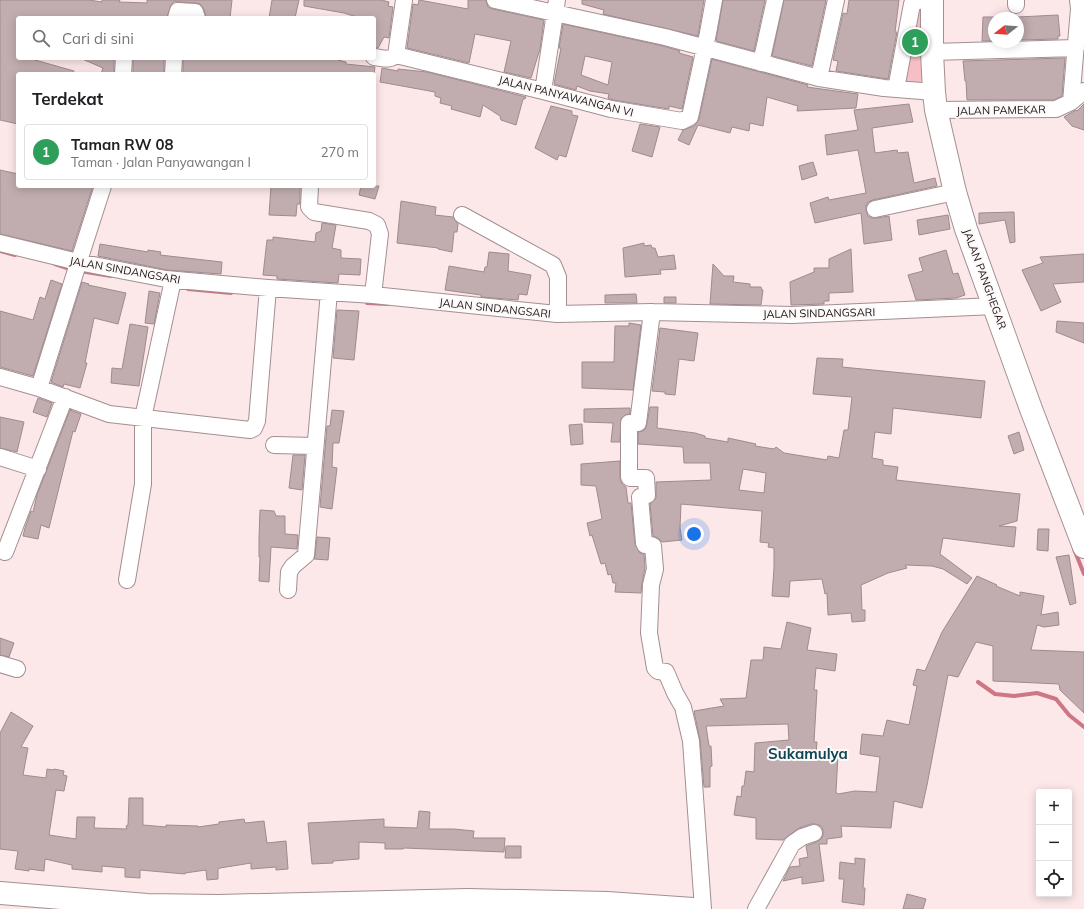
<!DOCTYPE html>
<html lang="id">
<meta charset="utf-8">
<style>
body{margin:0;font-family:Mulish,sans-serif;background:#f6f6f6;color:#202124}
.controls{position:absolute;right:12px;bottom:12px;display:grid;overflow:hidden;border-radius:4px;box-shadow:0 2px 10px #0003}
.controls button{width:36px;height:36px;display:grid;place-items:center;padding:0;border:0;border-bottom:1px solid #e0e0e0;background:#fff;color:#202124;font:20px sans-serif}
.compass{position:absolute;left:988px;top:12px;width:36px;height:36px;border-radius:50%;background:#fff;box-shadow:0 2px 10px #0003;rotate:253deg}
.you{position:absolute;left:694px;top:534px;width:14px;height:14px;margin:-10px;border:3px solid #fff;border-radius:50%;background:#1a73e8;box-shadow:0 0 0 6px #1a73e833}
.badge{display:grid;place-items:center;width:26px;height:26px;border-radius:50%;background:#236678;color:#fff;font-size:13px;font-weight:700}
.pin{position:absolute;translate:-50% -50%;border:2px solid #fff;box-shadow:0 1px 4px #0006}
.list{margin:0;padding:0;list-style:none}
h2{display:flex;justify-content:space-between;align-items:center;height:52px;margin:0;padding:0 16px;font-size:17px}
h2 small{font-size:13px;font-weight:400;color:#757577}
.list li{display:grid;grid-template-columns:26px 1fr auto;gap:12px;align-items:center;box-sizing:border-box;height:56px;margin:0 8px 8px;padding:0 8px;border:1px solid #e0e0e0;border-radius:4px}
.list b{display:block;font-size:15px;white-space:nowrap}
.list p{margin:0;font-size:13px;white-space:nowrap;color:#757577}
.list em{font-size:13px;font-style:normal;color:#757577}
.icon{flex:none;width:22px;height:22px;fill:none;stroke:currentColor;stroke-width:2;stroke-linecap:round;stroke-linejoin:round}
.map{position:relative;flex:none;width:1084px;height:909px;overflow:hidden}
.search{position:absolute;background:#fff;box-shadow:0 2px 10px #0003;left:16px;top:16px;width:360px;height:44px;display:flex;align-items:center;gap:10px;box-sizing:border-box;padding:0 14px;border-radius:4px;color:#757577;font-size:15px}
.panel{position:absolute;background:#fff;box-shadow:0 2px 10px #0003;left:16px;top:72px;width:360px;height:116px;border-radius:4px}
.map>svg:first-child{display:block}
</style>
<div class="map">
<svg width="1084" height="909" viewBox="0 0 1084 909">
<rect width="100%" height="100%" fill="#fce7e9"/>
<path fill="#f6bfc6" d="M905 0H932L933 88 888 84Z"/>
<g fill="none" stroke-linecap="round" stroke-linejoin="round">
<path stroke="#ce7684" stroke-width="4" d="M0 251 15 255
M55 264 73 270
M80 271 111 276
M188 289 231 293
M367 303 388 304
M1074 549 1084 574
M978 682 995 694 1014 696 1037 693 1056 699 1069 715 1084 727"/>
</g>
<path fill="#c1adaf" stroke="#9f8b8d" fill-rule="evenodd" d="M0 0H89L102 2V0H120L119 2 147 3V0H232L230 18H206L204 9 200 4 196 3 179 2H174L171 5 167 18H18V58H28L74 71 73 74H18V124L0 120Z
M272 0H299L295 18H269Z
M304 0H382L389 2 388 6 393 7 389 38 384 37 378 48H374V18H360L344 13 304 6Z
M419 0 468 9V0H486L488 7 493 9 544 20 540 49 531 78 504 72 511 41 475 34 469 63 407 48 413 4 418 5Z
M582 0H704L698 36 603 14 604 10 582 4Z
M723 0H765L754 51 716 41Z
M784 0H826L812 66 772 56Z
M849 0H899L895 32H897L888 79 836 71 838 61 833 60 843 13 847 14Z
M1058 15 1060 36H1058V39L1018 40V17Z
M983 17H994V41H982Z
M563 24 663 46 680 51 679 53 693 57 682 109 669 106V109L613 100 608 98 609 94 590 91 577 86 576 90 554 84 561 48H559ZM585 56 612 62 608 85 581 75Z
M80 58H114V74H101L103 68Z
M133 58H164V74H133Z
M183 58H338V60L346 62V64L375 67 374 74H183Z
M1065 58 1062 96 1054 100H967L966 81H965L963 61Z
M712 59 808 85 807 87 858 94 856 108 797 111 798 106 767 97 763 126 750 123 749 131 732 127 730 133 698 125 689 145 678 140 683 130 694 126 699 119Z
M382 68 398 71V69L427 72 526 97 525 99H523L516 125 501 120 500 116 483 105 480 117 451 109 452 106 440 103 441 98 435 96V92L380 82Z
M909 104 913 122 872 128 875 153 897 150 898 153 908 152 914 183 935 178 937 186 873 200 868 202 866 206V211L868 216 872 218H877L889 216 892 240 864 244 861 213 815 223 810 203 828 197 829 200 866 193 858 150 827 155 825 135 858 130 854 110Z
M1084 104V130L1072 126 1064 117 1076 110 1077 111Z
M551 106 572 111V115L578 116 566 157 559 155 557 160 535 148Z
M640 124 660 127 652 157 632 151Z
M813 162 817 175 802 180 799 166Z
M0 170 18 174V186H93L72 251 0 234Z
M271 186H300V204H297L296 216 269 215Z
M361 186H379L375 199 359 195Z
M401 201 436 207 435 215 453 217 458 224 457 232H454L452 252 438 249V248L397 243Z
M1014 212 1015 242 1010 243 1005 220 979 224V213Z
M948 215 950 229 919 235 917 220Z
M322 223 336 225 332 248 341 250V258L361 259 360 275 339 274 338 283 277 279V276L263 275 267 240H273V237L315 242 316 233 321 231Z
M644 243V246L651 245 652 248H655L658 257 674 255 676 269 660 270 661 274 625 277 623 248Z
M100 244 148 252V250L161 252 160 255 222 262 221 274 167 270 98 256Z
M851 249 853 292 829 293V301H824V304L791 305 790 282 814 272V268H829V259Z
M946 250 953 274 958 273 965 295 956 298 916 300 908 275 923 271 919 258Z
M489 252 509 254 508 271 531 275 527 295 519 294 518 300 481 297V295L445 290 449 266 484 272 485 267H487Z
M1084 254V282L1053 284 1061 302 1041 311 1022 270 1043 263 1040 257Z
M713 264 724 276H734L733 282 750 284V287H761L762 290H763L761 305 710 304Z
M51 280 62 284 33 376 0 367V311L33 320 40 297 45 299Z
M82 282 89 284 88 285 126 293 118 324 94 318 85 363H87L80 388 64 384 63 387 51 382Z
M149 291 160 293 154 324 145 323Z
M636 294 637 303H605V295Z
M664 297H676V303H664Z
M337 310 359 311 354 360 333 358Z
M1057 321 1084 323V343L1056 332Z
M629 323 641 325 633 390 582 388V362H614L615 326H629Z
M130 324 148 327 139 386 111 383 112 368 122 369Z
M660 328 698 333 694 361 679 359 675 395 665 394V392L652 391Z
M817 358 843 359 842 367 985 381 981 418 893 408 891 434 875 432 872 458 883 460V465L898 467 896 480 1020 494 1017 521 999 526 1016 527 1014 547 943 538 940 554 972 578 967 584 943 569 932 566 905 565 907 568 888 573 861 585 862 610H865V621L852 622 851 613 828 615 827 593 825 594 822 579 790 581 789 597 772 596 774 568V548L768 547 769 543 760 542 762 511 681 504 680 528 682 540 662 542 658 538 653 536 650 504 656 498V482L711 480 710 463H684L683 447 638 444V432L643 431 646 428 650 407H658L657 428 695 433 705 436V438L728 442V438L756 444 755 446 774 449 776 447 784 453 827 460 828 456 839 458 844 430H848L852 397 813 394ZM743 469 766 473 764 493 739 490Z
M38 398 52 403 47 417 33 412Z
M630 408V414L625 415 621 419 620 442H611L613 423 584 422V409Z
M70 410 81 414 75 432 73 431 49 528 41 525 38 539 23 536 25 528 31 511 33 512 37 495Z
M332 410 344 411 339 443H333L332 467 337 468 332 509 320 507 327 426H330Z
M0 417 24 422 17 452 0 448Z
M582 424 583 444 571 445 569 425Z
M1019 432 1024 450 1014 454 1008 436Z
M293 455H305L302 490 289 488Z
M620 461V478L622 484 626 487 628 503H631L635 544 640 553 644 554 645 568 642 583 641 593 615 592 616 583H613L611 574 608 575 605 563 601 564 592 535 590 536 587 523 602 519 596 486 581 485V464Z
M260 510 274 511 276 516H285V534L298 535 297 549 271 547 269 582 259 581 260 557H259V538Z
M1038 529H1049L1048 551 1037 550Z
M317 537 330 538 328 560 314 559 315 556Z
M1069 555 1076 603 1070 605 1056 557Z
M977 576 997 585 996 586 1020 596V592L1044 596 1041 615 1058 612 1059 625 1044 627 1037 625 1031 650 1084 652V713L1060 690 1059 684 993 681V646L976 642 958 677 948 675 927 785 922 808 894 801 891 828 841 826 842 837 827 839V844H819L824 881 802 884V877L783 881 790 867 800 866 799 859 808 857 806 846 817 842 821 839 823 835V830L821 826 816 824H811L799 828 783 840 756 839V818L734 815 737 796 741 797 742 786H744L746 771 754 772 755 743 789 740 788 724 706 726 709 746H711L712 766 710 767V787H704L700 740 694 711 724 706 720 699 746 698 751 660H763L764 647 781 649 787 622 811 628 807 650 837 654 835 671 816 668 814 690H817L814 742H817L816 754 838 755 836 792 838 794 855 791 876 792 880 757 860 754 862 734 883 736 887 720 909 725 917 686 913 685 917 669 925 671 942 632Z
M0 638 14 643 9 657 0 655Z
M11 712 33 726 21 747 28 748 23 775 46 778 47 769 53 770 54 769 64 771 63 775 67 776 64 791 56 790 49 835 76 839 77 817H95L94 828 127 829 126 826 128 825 129 798H143V825L166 827V825L198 826V827L219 824V822L244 819 245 823 264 821 267 843 286 841 288 869 276 870V867L251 869V863L220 868 218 869V879L207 880 206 870 185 873V874L140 870V878L125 877V868L102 866V872L72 869V865L45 859 44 871 29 869V871L15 869 18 851 0 849V733Z
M419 811 430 812 429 829H454L474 831 473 838H505L504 852 404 848 403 849H385V843L359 842V859L333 861V863L312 864 308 823 384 819V827L417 828Z
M506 846H521V858H505Z
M855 858 865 859 863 888H865L864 905 842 902 844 879H839L840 862 855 864Z
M907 894 926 899 923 909H903Z"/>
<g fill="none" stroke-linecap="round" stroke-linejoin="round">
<defs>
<path id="street" d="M495 0 665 37 819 78 884 88 934 92
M1016 5V0
M176 18 178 11 195 12 197 18
M932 52 1076 48
M396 55 543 91 611 109 682 121 690 117 708 33 714 0
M396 55 404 0
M374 57C383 58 389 61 396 55
M761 63 775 0
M123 74 124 58
M173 74 174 58
M819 78 836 0
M896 89 912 4 915 2 923 0
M543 91 557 0
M1071 102 1079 9 1078 0
M936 110 1056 109 1071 102 1084 91
M310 186 309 207 314 212 369 221 377 225 380 234 373 295
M875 209 955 192
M462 215 553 265 558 277V303L557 314
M0 243 78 262 166 279 268 288 373 295 557 314 652 312 792 315 995 306
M652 312 638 423H629V477L630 478H646L647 495 640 497 644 543 645 545H651L653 546 655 569 651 585 649 633 655 668 658 671 666 672 675 693 683 707 691 741 703 909
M0 377 39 388 109 414 250 430 254 428 257 421 268 288
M39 388 77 267 103 186
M274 445 315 446
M0 457 38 469
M5 552 65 397
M127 580 143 484V418L173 280
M288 590 289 572 293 566 306 555 329 292
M0 664 17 669
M756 909 792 844 802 837 814 833"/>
<path id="secondary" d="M932 0V52L934 92 936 110 955 192 966 229 1031 409 1084 547"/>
<path id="primary" d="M0 893 147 905 218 906 468 900 607 903 693 909"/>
</defs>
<use href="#street" stroke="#a38f91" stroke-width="18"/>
<use href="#secondary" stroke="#a38f91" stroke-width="24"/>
<use href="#primary" stroke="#a38f91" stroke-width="24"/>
<use href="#street" stroke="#fff" stroke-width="16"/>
<use href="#secondary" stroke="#fff" stroke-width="22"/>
<use href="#primary" stroke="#fff" stroke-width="22"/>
</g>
<g text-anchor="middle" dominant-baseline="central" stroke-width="4" stroke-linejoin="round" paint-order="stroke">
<g font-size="11" fill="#1b1314" stroke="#fdf9f9">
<text transform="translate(566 96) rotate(14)">JALAN PANYAWANGAN VI</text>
<text transform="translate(1001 110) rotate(-1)">JALAN PAMEKAR</text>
<text transform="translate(125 270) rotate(10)">JALAN SINDANGSARI</text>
<text transform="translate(985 279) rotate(70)">JALAN PANGHEGAR</text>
<text transform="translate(495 308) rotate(6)">JALAN SINDANGSARI</text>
<text transform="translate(819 313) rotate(-1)">JALAN SINDANGSARI</text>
</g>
<g font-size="15" font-weight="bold" fill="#0f4655" stroke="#fdf9f9">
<text x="808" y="753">Sukamulya</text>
</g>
</g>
</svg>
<div class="controls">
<button>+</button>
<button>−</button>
<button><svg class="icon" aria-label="locate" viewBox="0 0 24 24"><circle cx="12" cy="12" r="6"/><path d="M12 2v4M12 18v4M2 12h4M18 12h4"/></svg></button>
</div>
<svg class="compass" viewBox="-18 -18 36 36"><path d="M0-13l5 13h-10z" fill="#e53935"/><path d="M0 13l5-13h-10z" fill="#757577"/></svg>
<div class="you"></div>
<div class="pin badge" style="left:915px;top:42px;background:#2e9e5b">1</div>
<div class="search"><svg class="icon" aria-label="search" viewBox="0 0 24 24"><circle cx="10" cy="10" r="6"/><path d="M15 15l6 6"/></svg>Cari di sini</div>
<section class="panel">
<h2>Terdekat<small></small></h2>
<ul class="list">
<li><span class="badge" style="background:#2e9e5b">1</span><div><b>Taman RW 08</b><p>Taman · Jalan Panyawangan I</p></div><em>270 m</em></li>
</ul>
</section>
</div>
